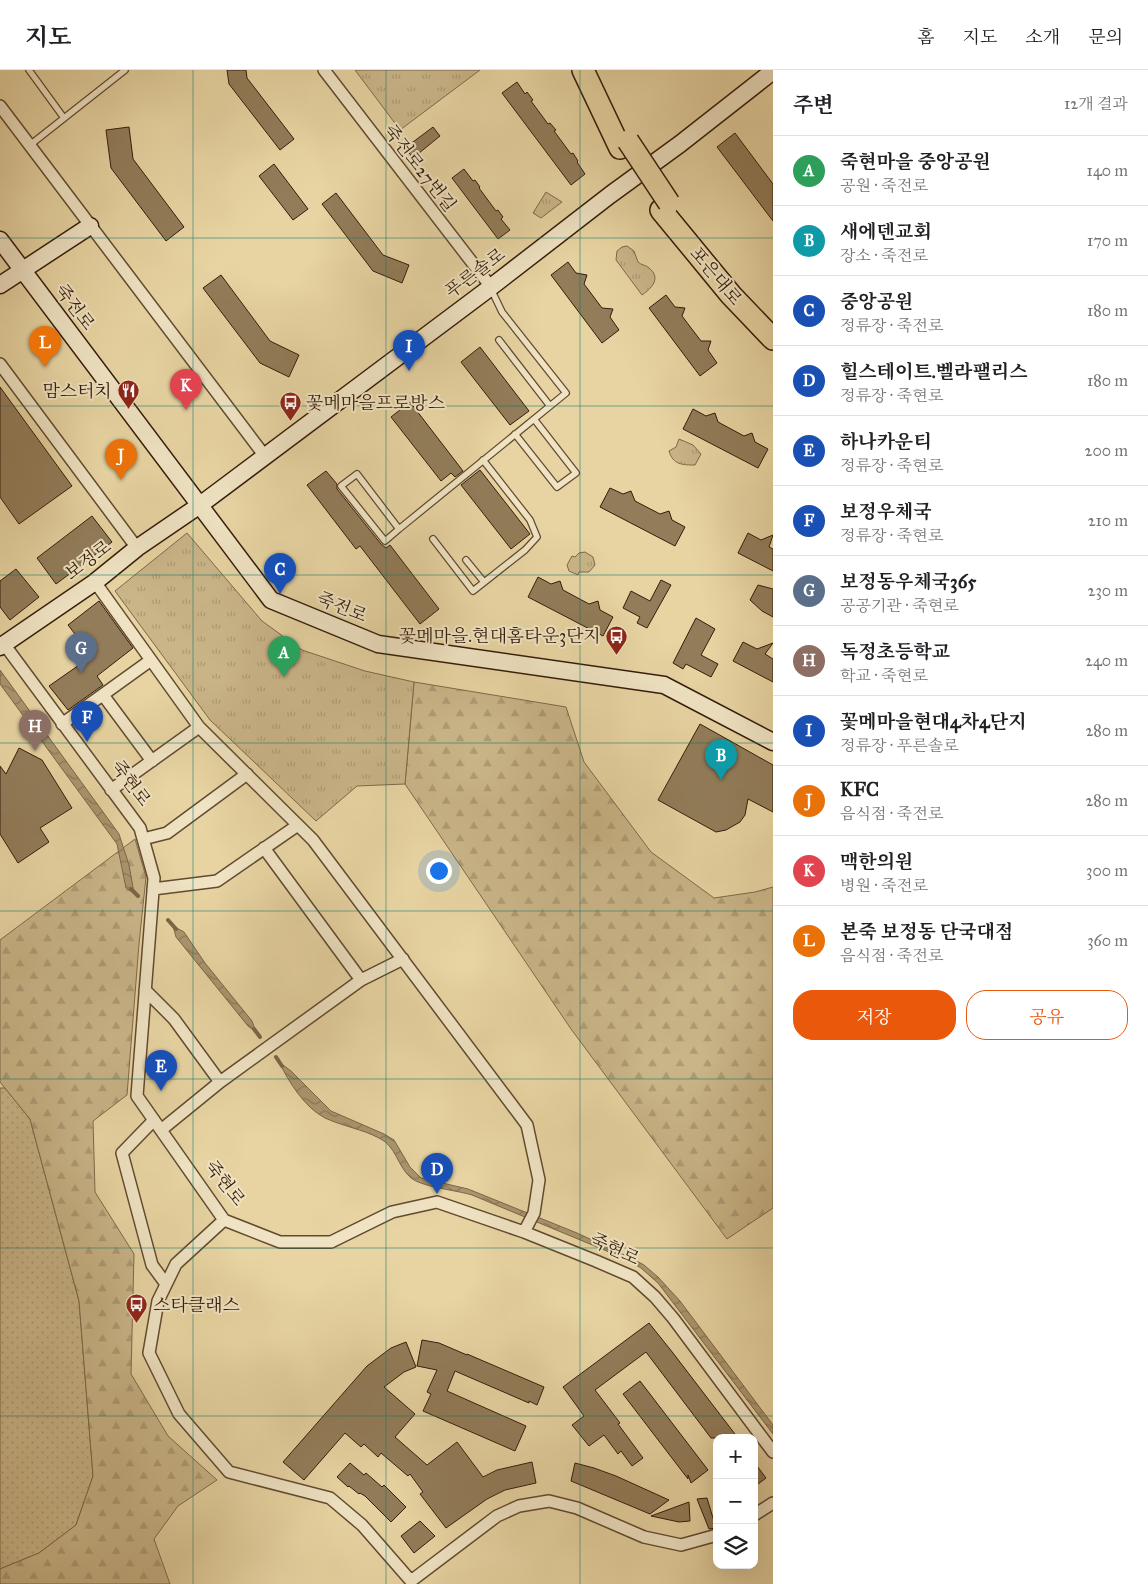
<!DOCTYPE html>
<html lang="ko">
<meta charset="utf-8">
<style>
body{margin:0;font-family:"IM FELL Great Primer","Noto Serif KR",serif;background:#f2f2f2;color:#202124}
.controls{position:absolute;right:15px;bottom:15px;display:grid;overflow:hidden;border-radius:10px;box-shadow:0 5px 20px #0002}
.controls button{width:45px;height:45px;display:grid;place-items:center;padding:0;border:0;border-bottom:1px solid #e0e0e0;background:#fff;color:#202124;font:25px sans-serif}
.you{position:absolute;left:438px;top:800px;width:18px;height:18px;margin:-12px;border:4px solid #fff;border-radius:50%;background:#1a73e8;box-shadow:0 0 0 8px #1a73e833}
.badge{display:grid;place-items:center;width:32px;height:32px;border-radius:50%;background:#ea580c;color:#fff;font-size:16px;font-weight:700}
.pin{position:absolute;translate:-50% -41px;filter:drop-shadow(0 1px 2px #0008)}
.pin::after{content:'';position:absolute;top:26px;width:18px;height:15px;background:inherit;clip-path:polygon(0 0,100% 0,50% 100%)}
.list{margin:0;padding:0;list-style:none}
h2{display:flex;justify-content:space-between;align-items:center;height:65px;margin:0;padding:0 20px;font-size:21px}
h2 small{font-size:16px;font-weight:400;color:#757577}
.list li{display:grid;grid-template-columns:32px 1fr auto;gap:15px;align-items:center;box-sizing:border-box;height:70px;padding:0 20px;border-top:1px solid #e0e0e0}
.list b{display:block;font-size:19px;white-space:nowrap}
.list p{margin:0;font-size:16px;white-space:nowrap;color:#757577}
.list em{font-size:16px;font-style:normal;color:#757577}
.actions{display:flex;gap:10px;padding:15px 20px}
.actions a{flex:1;padding:11px 0;border:1px solid #ea580c;border-radius:20px;text-align:center;font-size:18px;color:#ea580c}
.actions .main{background:#ea580c;color:#fff}
.icon{flex:none;width:28px;height:28px;fill:none;stroke:currentColor;stroke-width:2;stroke-linecap:round;stroke-linejoin:round}
.map{position:relative;flex:none;width:773px;height:1514px;overflow:hidden}
header{display:flex;align-items:center;gap:30px;box-sizing:border-box;height:70px;padding:0 25px;background:#fff;border-bottom:1px solid #e0e0e0}
header strong{font-size:24px}
nav{display:flex;gap:28px;margin-inline-start:auto;font-size:18px}
main{display:flex}
aside{flex:1;background:#fff}
.map>svg:first-child{display:block}
</style>
<header>
<strong>지도</strong>
<nav><a>홈</a><a>지도</a><a>소개</a><a>문의</a></nav>
</header>
<main>
<div class="map">
<svg width="773" height="1514" viewBox="0 0 773 1514">
<defs>
<pattern id="grass-dots" width="8" height="8" patternUnits="userSpaceOnUse" patternTransform="scale(1.25)"><rect width="8" height="8" fill="#c9b588"/><path d="M2 2h.1M6 6h.1" fill="none" stroke="#ad9b74" stroke-width="1.8" stroke-linecap="round"/></pattern>
<pattern id="forest-firs" width="22" height="20" patternUnits="userSpaceOnUse" patternTransform="scale(1.25)"><rect width="22" height="20" fill="#c9b588"/><path d="M5 1l3.5 6h-7zM16 11l3.5 6h-7z" fill="#ad9b74"/></pattern>
<pattern id="park-tufts" width="24" height="20" patternUnits="userSpaceOnUse" patternTransform="scale(1.25)"><rect width="24" height="20" fill="#c9b588"/><path d="M3 7l-1-3M5 7V3M7 7l1-3M15 17l-1-3M17 17v-4M19 17l1-3" fill="none" stroke="#ad9b74"/></pattern>
<pattern id="water-waves" width="16" height="10" patternUnits="userSpaceOnUse" patternTransform="scale(1.25)"><rect width="16" height="10" fill="#aa956e"/><path d="M0 5q4-4 8 0t8 0" fill="none" stroke="#8b7959"/></pattern>
</defs>
<rect width="100%" height="100%" fill="#e7d4a2"/>
<filter id="stains"><feTurbulence type="fractalNoise" baseFrequency=".004" numOctaves="4"/><feColorMatrix values="0 0 0 0 .2 0 0 0 0 .09 0 0 0 0 .02 0 0 0 .5 -.17"/></filter>
<radialGradient id="worn" r=".72"><stop offset=".6" stop-color="#630" stop-opacity="0"/><stop offset="1" stop-color="#630" stop-opacity=".3"/></radialGradient>
<path fill="url(#grass-dots)" stroke="#7f6849" d="M0 1018H5L30 1049 79 1231 93 1406 76 1455 39 1483 0 1499Z"/>
<path fill="url(#forest-firs)" stroke="#7f6849" d="M414 612 566 637 584 692 651 782 714 828 755 822 773 817V1138L727 1169 571 959 405 714Z
M135 769 146 807 139 874 127 1025 93 1051 95 1122 134 1184 131 1304 168 1366 217 1410 178 1436 154 1469 170 1514H0V1499L39 1483 76 1455 93 1406 79 1231 30 1049 0 1012V870Z"/>
<path fill="url(#park-tufts)" stroke="#7f6849" d="M355 0H480L400 60Z
M546 122 562 132 541 148 533 143Z
M627 176 634 181 638 192C641 195 646 195 649 198 662 208 651 219 642 225L616 190 617 181 622 177Z
M679 369 693 375 701 384 695 395C683 395 673 395 669 381L676 377Z
M187 463 262 551 302 580 365 601 414 612 405 714 357 716 316 751 210 650 115 521Z
M585 482 593 487 595 495 589 502H579L578 505 569 501 567 495 572 486 575 487 579 483Z"/>
<path fill="url(#water-waves)" stroke="#7b6546" d="M0 600 119 764 129 795 134 823 126 818 117 774 0 614Z
M173 856 184 862 205 893 252 951 256 962 248 956 176 867Z
M279 992 291 1001 331 1041 384 1064 394 1070 410 1097 421 1108 468 1119 577 1163 633 1189 644 1195 658 1207 680 1231 773 1355V1364L658 1213 641 1198 626 1189 472 1125C456 1120 420 1117 410 1107 397 1095 396 1076 379 1068 362 1059 342 1056 325 1048 304 1037 289 1012 279 992Z"/>
<g fill="none" stroke-linecap="round" stroke-linejoin="round">
<path stroke="#7b6546" stroke-width="4" d="M131 819 138 826
M168 850 176 859
M254 959 260 967
M276 987 282 996"/>
</g>
<path fill="#927c59" stroke="#351c0a" d="M227 0H246L247 8 294 69 280 80 229 14Z
M517 12 525 24 527 22 533 30 531 31 548 54 550 53 556 60 554 61 571 84 573 83 578 91 577 92 585 104 571 115 502 23Z
M129 57 133 89 184 157 166 171 111 98 106 60Z
M433 57 440 66 413 88 405 78Z
M735 63 773 114V151L717 77Z
M274 94 308 139 293 150 259 106Z
M464 99 473 111 475 110 480 117 479 118 496 141 498 140 503 147 501 149 510 160 498 169 452 108Z
M336 123 383 185 409 195 402 213 373 201 322 134Z
M568 192 576 203 587 205 584 214 602 238 613 239 610 247 619 260 602 273 551 205Z
M221 205 270 271 299 285 289 307 260 293 203 218Z
M666 225 675 237 685 238 682 246 701 271H711L708 280 717 293 700 306 649 238Z
M480 277 529 341 510 355 461 292Z
M0 317 72 416 19 454 0 427Z
M410 332 463 401 455 407 451 403 441 411 391 347Z
M693 339 706 346 715 343 718 352 744 366 752 363 755 372 768 379 758 398 683 359Z
M480 400 530 464 511 479 461 415Z
M326 401 337 414V419L381 474 386 478 390 475 439 539 420 554 360 476 356 479 307 415Z
M610 418 623 424 631 421 635 431 660 444 669 441 672 450 685 457 675 476 600 437Z
M92 446 112 472 56 514 37 488Z
M748 463 761 470 773 465 769 477 773 479V501L738 483Z
M16 499 39 527 10 550 0 537V511Z
M538 507 551 514 560 511 563 520 589 534 598 531 600 540 613 547 603 566 528 527Z
M661 510 671 515 647 558 637 553 640 547 623 538 631 521 650 531Z
M758 515 773 519V547L762 541 750 530Z
M99 531 133 578 97 606 103 615 68 640 49 616 92 586 68 555Z
M696 548 715 559 701 585 718 594 711 607 686 594 683 599 673 593Z
M743 572 757 579 773 573 765 584 773 589V612L733 591Z
M700 654 773 695V742L748 729 745 745 740 752 726 760 716 762 658 730Z
M19 678 42 690 72 738 40 758 49 772 18 793 0 764V696L6 704Z
M649 1253 673 1283 738 1368H711L646 1282 595 1320 620 1353 618 1354 643 1388 632 1396 621 1381 618 1384 604 1365 589 1376 572 1355 584 1346 563 1317Z
M422 1270 439 1273 467 1285V1284L544 1317 537 1335 529 1331V1333L455 1301 447 1321 526 1356 515 1381 423 1341 431 1324 427 1322 437 1300 417 1296Z
M406 1272 416 1297 404 1302 384 1317 415 1344 395 1367 427 1395 457 1372 483 1407 497 1400 532 1392 536 1413 505 1420 487 1429 446 1458 420 1424 423 1422 410 1404 408 1406 381 1383 378 1387 364 1374 361 1377 345 1363 304 1410 283 1392 367 1296 391 1278Z
M640 1311 708 1400 691 1413 688 1405V1409L623 1324Z
M754 1392 766 1408 754 1417Z
M350 1393 364 1405 366 1403 382 1417 384 1415 406 1437 391 1452 365 1426 360 1423 359 1424 349 1416 348 1417 337 1407Z
M575 1393 594 1398 616 1406 669 1430 650 1444 571 1411Z
M707 1428 716 1458 709 1459 697 1429Z
M689 1432 690 1451 679 1452 651 1446Z
M420 1451 435 1466 414 1483 401 1466Z"/>
<g fill="none" stroke-linecap="round" stroke-linejoin="round">
<defs>
<path id="lane" d="M29 0 64 48
M30 75 125 0
M499 270 550 336
M515 364 557 417 576 403 534 349
M399 459 385 471 341 416 357 404 399 459 566 323 502 242 491 219
M433 469 473 521 525 480 537 467 530 450 483 390
M466 490 484 512"/>
<path id="street" d="M324 0 491 217
M0 36 264 385
M0 294 137 478
M95 512 199 657 313 770 527 1055 539 1110 534 1143 524 1162
M4 574 140 758 154 808 137 1026 224 1150 280 1172H331L392 1142 437 1132 524 1162 596 1191 633 1207 655 1227 673 1248 773 1382
M103 625 152 691
M62 654 151 590
M111 720 199 657
M143 769 167 763 247 704
M264 778 361 910
M153 819 217 811 298 755
M145 920 174 949 220 1012
M154 1050 122 1083 152 1195 166 1214
M161 1060 220 1012 361 910 403 889
M224 1150 176 1194 158 1231 149 1283 179 1344 229 1402 330 1428 362 1455 411 1511V1514
M754 1445 773 1433
M411 1511 497 1446 519 1436 549 1431 577 1438 644 1467 681 1475 717 1465"/>
<path id="secondary" d="M0 170 271 530 378 574 664 615 773 672
M0 215 90 156
M0 577 95 512 137 478 200 435 491 217 610 125 680 74 773 1"/>
<path id="highway" d="M583 0 620 78
M661 140 731 225 773 269"/>
</defs>
<use href="#lane" stroke="#624a30" stroke-width="8"/>
<use href="#street" stroke="#624a30" stroke-width="14"/>
<use href="#secondary" stroke="#351c0a" stroke-width="19"/>
<use href="#highway" stroke="#351c0a" stroke-width="24"/>
<use href="#lane" stroke="#efe3c3" stroke-width="5.5"/>
<use href="#street" stroke="#efe3c3" stroke-width="11"/>
<use href="#secondary" stroke="#efe3c3" stroke-width="16"/>
<use href="#highway" stroke="#e7d4a2" stroke-width="21"/>
<defs>
<path id="highway-bridge" d="M628 71 669 133"/>
</defs>
<use href="#highway-bridge" stroke="#351c0a" stroke-width="24" stroke-linecap="butt"/>
<use href="#highway-bridge" stroke="#e7d4a2" stroke-width="21"/>
</g>
<path fill="none" stroke="#0f766e" stroke-width="1" stroke-opacity="0.55" d="M193 0V1514M386 0V1514M580 0V1514M0 168H773M0 336H773M0 505H773M0 673H773M0 841H773M0 1009H773M0 1178H773M0 1346H773"/>
<defs>
<symbol id="restaurant-pin" viewBox="-11 -11 22 30"><path d="M0 17L-7.5 6A9.5 9.5 0 1 1 7.5 6Z" fill="#8f2418" stroke="#efe3c3"/><path d="M-5-6h1v4h1v-4h1v4h1v-4h1v5L-1.5 .5V6h-2V.5L-5-1ZM5-6V6H3V1.5H1.5Q1.5-4 5-6Z" fill="#fff"/></symbol>
<symbol id="bus-pin" viewBox="-11 -11 22 30"><path d="M0 17L-7.5 6A9.5 9.5 0 1 1 7.5 6Z" fill="#8f2418" stroke="#efe3c3"/><path d="M-5-6H5V4H4V6H2V4H-2V6H-4V4H-5ZM-3.5-4V0h7V-4ZM-3.5 1.2v1.5H-2V1.2ZM2 1.2v1.5H3.5V1.2Z" fill="#fff"/></symbol>
</defs>
<g fill-rule="evenodd">
<use href="#restaurant-pin" x="116" y="308" width="25" height="34"/>
<use href="#bus-pin" x="278" y="320" width="25" height="34"/>
<use href="#bus-pin" x="604" y="554" width="25" height="34"/>
<use href="#bus-pin" x="124" y="1222" width="25" height="34"/>
</g>
<g text-anchor="middle" dominant-baseline="central" stroke-width="4" stroke-linejoin="round" paint-order="stroke">
<g font-size="18" fill="#351c0a" stroke="#efe3c3">
<text transform="translate(420 98) rotate(52)">죽전로27번길</text>
<text transform="translate(475 203) rotate(-37)">푸른솔로</text>
<text transform="translate(716 206) rotate(50)">포은대로</text>
<text transform="translate(75 237) rotate(53)">죽전로</text>
<text transform="translate(88 490) rotate(-37)">보정로</text>
<text transform="translate(342 537) rotate(22)">죽전로</text>
<text transform="translate(131 713) rotate(53)">죽현로</text>
<text transform="translate(225 1113) rotate(52)">죽현로</text>
<text transform="translate(615 1179) rotate(25)">죽현로</text>
</g>
<g font-size="18" fill="#351c0a" stroke="#efe3c3" text-anchor="end">
<text x="112" y="321">맘스터치</text>
<text x="306" y="333" text-anchor="start">꽃메마을프로방스</text>
<text x="601" y="566">꽃메마을.현대홈타운3단지</text>
<text x="153" y="1235" text-anchor="start">스타클래스</text>
</g>
</g>
<rect width="100%" height="100%" filter="url(#stains)"/>
<rect width="100%" height="100%" fill="url(#worn)"/>
</svg>
<div class="controls">
<button>+</button>
<button>−</button>
<button><svg class="icon" aria-label="layers" viewBox="0 0 24 24"><path d="M12 4l9 5-9 5-9-5zM3 14l9 5 9-5"/></svg></button>
</div>
<div class="you"></div>
<div class="pin badge" style="left:284px;top:607px;background:#2e9e5b">A</div>
<div class="pin badge" style="left:721px;top:710px;background:#0f9aa8">B</div>
<div class="pin badge" style="left:280px;top:524px;background:#1a4fb4">C</div>
<div class="pin badge" style="left:437px;top:1124px;background:#1a4fb4">D</div>
<div class="pin badge" style="left:161px;top:1021px;background:#1a4fb4">E</div>
<div class="pin badge" style="left:87px;top:672px;background:#1a4fb4">F</div>
<div class="pin badge" style="left:81px;top:603px;background:#5c6f8a">G</div>
<div class="pin badge" style="left:35px;top:681px;background:#8d6e63">H</div>
<div class="pin badge" style="left:409px;top:301px;background:#1a4fb4">I</div>
<div class="pin badge" style="left:121px;top:410px;background:#e8710a">J</div>
<div class="pin badge" style="left:186px;top:340px;background:#e0444e">K</div>
<div class="pin badge" style="left:45px;top:297px;background:#e8710a">L</div>
</div>
<aside>
<h2>주변<small>12개 결과</small></h2>
<ul class="list">
<li><span class="badge" style="background:#2e9e5b">A</span><div><b>죽현마을 중앙공원</b><p>공원 · 죽전로</p></div><em>140 m</em></li>
<li><span class="badge" style="background:#0f9aa8">B</span><div><b>새에덴교회</b><p>장소 · 죽전로</p></div><em>170 m</em></li>
<li><span class="badge" style="background:#1a4fb4">C</span><div><b>중앙공원</b><p>정류장 · 죽전로</p></div><em>180 m</em></li>
<li><span class="badge" style="background:#1a4fb4">D</span><div><b>힐스테이트.벨라팰리스</b><p>정류장 · 죽현로</p></div><em>180 m</em></li>
<li><span class="badge" style="background:#1a4fb4">E</span><div><b>하나카운티</b><p>정류장 · 죽현로</p></div><em>200 m</em></li>
<li><span class="badge" style="background:#1a4fb4">F</span><div><b>보정우체국</b><p>정류장 · 죽현로</p></div><em>210 m</em></li>
<li><span class="badge" style="background:#5c6f8a">G</span><div><b>보정동우체국365</b><p>공공기관 · 죽현로</p></div><em>230 m</em></li>
<li><span class="badge" style="background:#8d6e63">H</span><div><b>독정초등학교</b><p>학교 · 죽현로</p></div><em>240 m</em></li>
<li><span class="badge" style="background:#1a4fb4">I</span><div><b>꽃메마을현대4차4단지</b><p>정류장 · 푸른솔로</p></div><em>280 m</em></li>
<li><span class="badge" style="background:#e8710a">J</span><div><b>KFC</b><p>음식점 · 죽전로</p></div><em>280 m</em></li>
<li><span class="badge" style="background:#e0444e">K</span><div><b>맥한의원</b><p>병원 · 죽전로</p></div><em>300 m</em></li>
<li><span class="badge" style="background:#e8710a">L</span><div><b>본죽 보정동 단국대점</b><p>음식점 · 죽전로</p></div><em>360 m</em></li>
</ul>
<div class="actions"><a class="main">저장</a><a>공유</a></div>
</aside>
</main>
